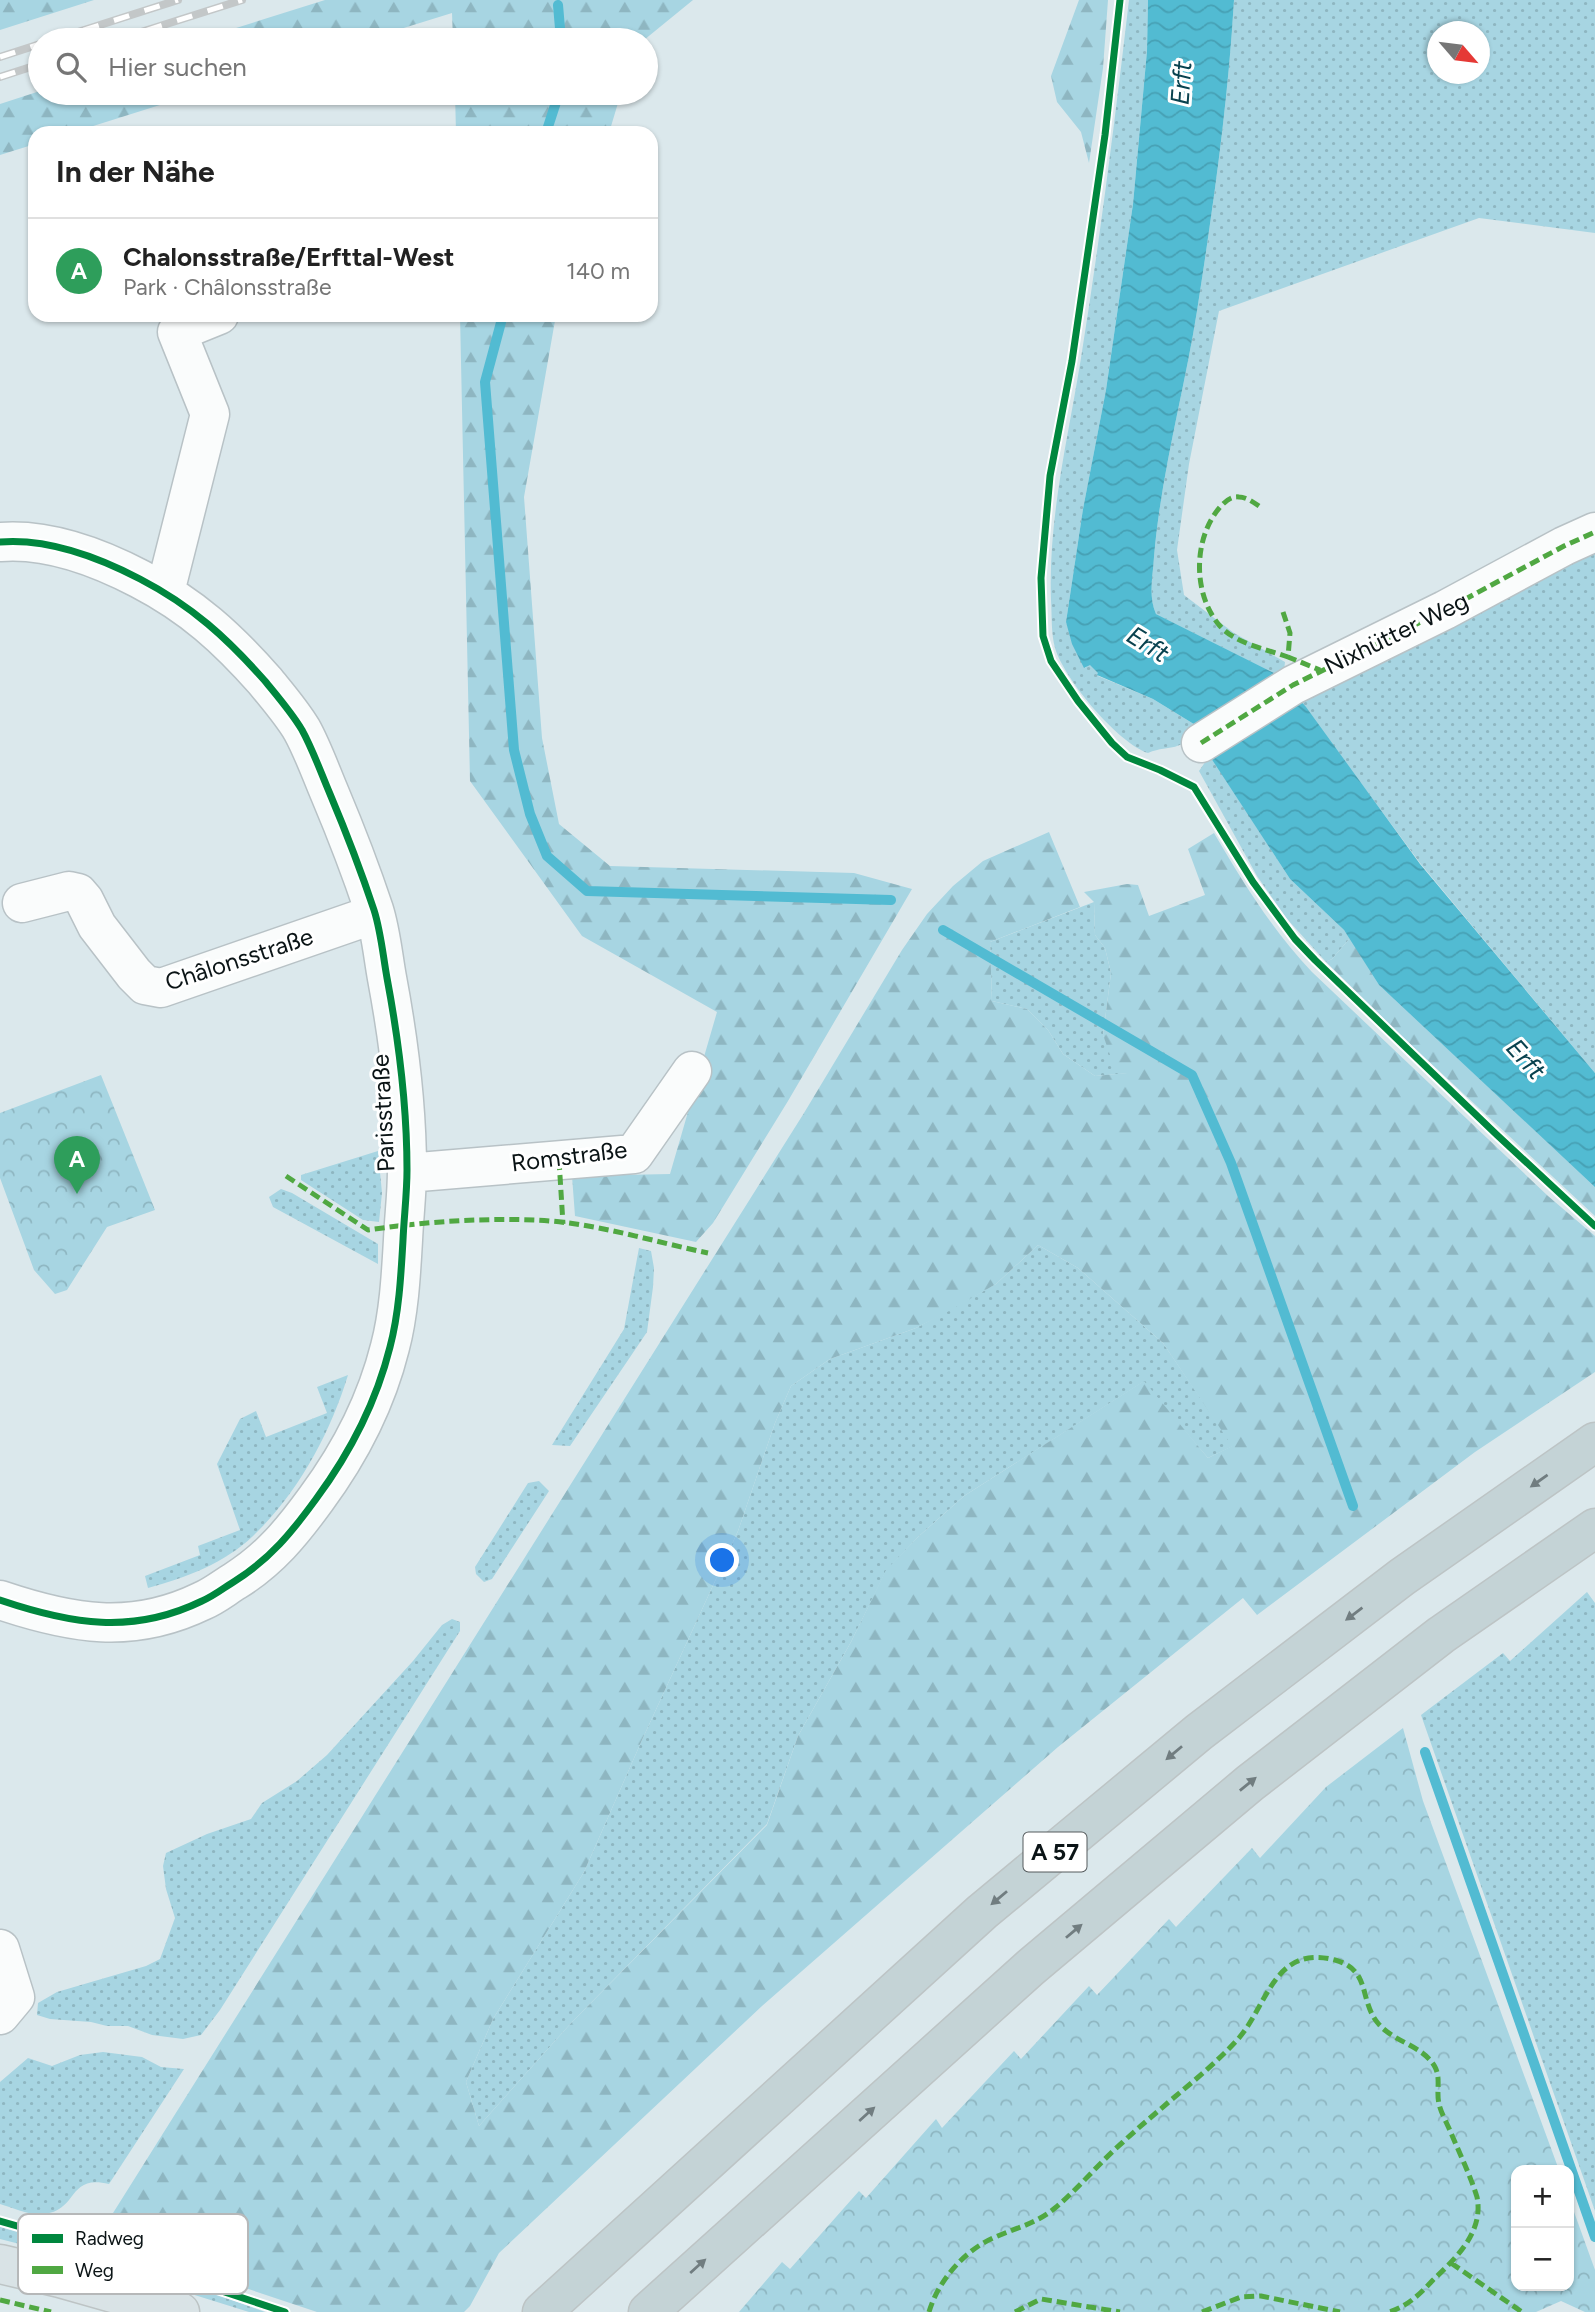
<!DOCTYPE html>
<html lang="de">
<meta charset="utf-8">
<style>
body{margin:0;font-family:Figtree,sans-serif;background:#f6f6f6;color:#222}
.controls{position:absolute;right:21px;bottom:21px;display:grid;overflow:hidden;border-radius:14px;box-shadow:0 2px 5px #0004}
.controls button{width:63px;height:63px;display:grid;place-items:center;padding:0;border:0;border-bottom:2px solid #e0e0e0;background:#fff;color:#222;font:35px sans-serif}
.compass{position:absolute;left:1427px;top:21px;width:63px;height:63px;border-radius:50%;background:#fff;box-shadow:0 2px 5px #0004;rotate:118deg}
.you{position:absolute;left:723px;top:1561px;width:24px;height:24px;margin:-18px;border:5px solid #fff;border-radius:50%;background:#1a73e8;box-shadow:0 0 0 10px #1a73e833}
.badge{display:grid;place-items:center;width:46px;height:46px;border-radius:50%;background:#545e61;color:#fff;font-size:23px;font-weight:700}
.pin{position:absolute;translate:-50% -58px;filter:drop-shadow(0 2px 4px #0008)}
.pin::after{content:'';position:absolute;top:37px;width:24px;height:21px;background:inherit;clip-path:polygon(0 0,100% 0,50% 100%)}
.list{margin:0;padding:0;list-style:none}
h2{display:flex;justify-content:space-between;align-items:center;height:91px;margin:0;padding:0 28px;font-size:30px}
h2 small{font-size:23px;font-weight:400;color:#767676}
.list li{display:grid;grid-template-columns:46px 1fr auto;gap:21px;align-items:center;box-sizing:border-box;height:105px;padding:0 28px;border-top:2px solid #e0e0e0}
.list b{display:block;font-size:26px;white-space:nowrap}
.list p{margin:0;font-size:23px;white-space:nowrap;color:#767676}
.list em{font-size:23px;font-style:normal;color:#767676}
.icon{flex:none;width:38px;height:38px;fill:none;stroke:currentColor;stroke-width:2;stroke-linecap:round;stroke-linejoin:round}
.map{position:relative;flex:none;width:1595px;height:2312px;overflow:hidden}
.search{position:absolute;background:#fff;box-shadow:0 2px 5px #0004;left:28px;top:28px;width:630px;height:77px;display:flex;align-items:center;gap:18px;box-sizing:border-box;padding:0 24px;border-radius:38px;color:#767676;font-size:26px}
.panel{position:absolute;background:#fff;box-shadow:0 2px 5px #0004;left:28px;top:126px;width:630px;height:196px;border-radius:21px}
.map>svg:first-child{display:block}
</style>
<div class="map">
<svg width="1595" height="2312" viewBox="0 0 1595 2312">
<defs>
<pattern id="grass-dots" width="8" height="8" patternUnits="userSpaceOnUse" patternTransform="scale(1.75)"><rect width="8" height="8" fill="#a7d5e2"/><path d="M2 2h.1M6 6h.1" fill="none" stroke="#8eb6c1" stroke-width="1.8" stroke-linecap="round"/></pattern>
<pattern id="forest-firs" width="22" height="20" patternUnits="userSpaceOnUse" patternTransform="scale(1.75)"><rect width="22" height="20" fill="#a7d5e2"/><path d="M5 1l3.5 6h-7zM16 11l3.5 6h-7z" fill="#8eb6c1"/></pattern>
<pattern id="park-crowns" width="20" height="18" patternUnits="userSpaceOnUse" patternTransform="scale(1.75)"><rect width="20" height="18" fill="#a7d5e2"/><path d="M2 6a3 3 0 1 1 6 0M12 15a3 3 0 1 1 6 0" fill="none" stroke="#8eb6c1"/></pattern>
<pattern id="water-waves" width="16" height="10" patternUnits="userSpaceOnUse" patternTransform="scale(1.75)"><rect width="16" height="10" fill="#52bbd2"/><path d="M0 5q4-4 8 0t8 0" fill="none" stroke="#46a0b4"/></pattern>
</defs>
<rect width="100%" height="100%" fill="#dbe8ec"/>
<path fill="url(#grass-dots)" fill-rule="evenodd" d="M1129 0H1148L1147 51 1133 204 1106 390 1083 509 1066 622 1085 668 1090 664 1099 673 1098 676 1153 699 1197 726C1180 755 1172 743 1148 753 1118 743 1064 679 1055 648 1051 633 1052 616 1051 600 1048 518 1068 439 1081 358 1100 239 1115 120 1129 0Z
M1234 0H1595V233L1479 218 1219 311 1189 464 1177 550 1184 595 1234 633 1285 662 1284 671 1278 675 1156 614C1148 596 1153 576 1154 557 1161 473 1184 393 1197 311 1213 208 1228 104 1234 0ZM1438 32H1480V74H1438Z
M1595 542V1073L1420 863 1298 698Z
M1210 755 1290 879 1344 930 1350 938 1332 959 1326 962 1287 919 1257 876 1199 771Z
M1094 902 1095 935 1105 948 1111 973 1103 1035 1109 1049 1130 1073 1095 1076 1063 1054 1048 1030 1027 1009 992 1001 990 942Z
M378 1151 382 1193 379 1222 363 1220 301 1180V1175Z
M281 1189 292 1193 378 1244V1264L273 1207 269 1197Z
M1038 1245 1078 1268 1163 1343 1233 1446 1208 1458 1143 1382 964 1496 918 1537 886 1571 851 1642 798 1736 767 1824 572 2022 479 2126 466 2082 493 2019 584 1872 642 1740 738 1531 775 1423 791 1386 830 1359 916 1328 996 1284Z
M639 1248 651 1251 654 1268 653 1287 647 1332 570 1446 552 1445 624 1329Z
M348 1375C330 1434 298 1493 253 1536 225 1563 185 1578 148 1588L145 1576 200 1555 198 1546 240 1530 217 1464 240 1419 256 1411 266 1437 327 1413 317 1387Z
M539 1481 549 1491 492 1579 484 1582 476 1574 475 1567 528 1483Z
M1587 1592 1595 1603V2211L1421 1715 1503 1653 1510 1661Z
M452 1619 460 1622V1631L220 2010 201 2035 183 2039 152 2035 128 2026H107L91 2022 50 2019 37 2015 38 2003 57 1992 146 1966 160 1959 175 1918 166 1889 163 1866 166 1853 207 1834 251 1819 262 1803 297 1781 327 1755 413 1661 442 1625Z
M103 2052 142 2057 161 2067 184 2069 109 2184C67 2174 79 2210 44 2214 31 2216 13 2208 0 2204V2082L28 2058 52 2066 80 2055Z
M0 2227 62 2245 64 2249 59 2254 0 2239Z
M107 2259 181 2281 265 2312H249L105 2267 103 2260Z"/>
<path fill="url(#forest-firs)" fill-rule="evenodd" d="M0 0H94L0 30Z
M325 0H693L644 40H453L452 13 365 40H198Z
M1079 0H1108L1103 68 1089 163 1081 132 1057 102 1051 76Z
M40 91V93H198L71 133H35V144L0 155V104Z
M455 93H621L609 133H456Z
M460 315H556L524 497 542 738 559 824 610 866 854 873 912 889 788 1101 713 1223 696 1242 575 1216 572 1176 670 1174 717 1012 582 936 470 781Z
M1049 832 1080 907 990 942 992 1001 1027 1009 1048 1030 1063 1054 1095 1076 1127 1073 1115 1069 1103 1035 1111 973 1105 948 1095 935 1094 902 1084 892 1127 884 1138 885 1149 916 1205 895 1188 849 1214 833C1244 884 1271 928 1312 972L1548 1196 1595 1236V1372L1475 1452 1257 1615 1243 1598 1058 1747 762 2006 499 2253 470 2306 464 2312H317L114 2244 107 2234 108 2221 804 1113 902 950 927 914 953 886 983 861ZM1038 1245 1078 1268 1163 1343 1232 1446 1208 1458 1144 1381 964 1496 918 1537 886 1570 851 1642 798 1736 767 1825 572 2022 479 2126 466 2082 493 2019 584 1872 642 1740 738 1531 775 1423 791 1386 830 1359 916 1328 949 1311 996 1284Z
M1350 938 1379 985 1595 1186V1216L1409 1043 1326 962 1332 959Z"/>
<path fill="url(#park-crowns)" d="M101 1075 155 1210 107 1227 67 1290 55 1294 34 1270 0 1178V1113Z
M1403 1728 1423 1801 1559 2170H1516V2286H1569V2198L1595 2270V2312H1585L1561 2301 1536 2312H739L782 2262 790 2269 859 2191 866 2198 936 2119 942 2128 1014 2051 1021 2059 1089 1986 1097 1995 1169 1919 1176 1927 1252 1848 1260 1858 1326 1787Z"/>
<path fill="url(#water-waves)" d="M1148 0H1234C1228 104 1213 208 1197 311 1184 393 1161 473 1154 557 1153 576 1148 596 1156 614L1278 675 1306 707 1420 864 1595 1073V1187L1379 985 1344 930 1290 879 1211 758 1197 726 1153 699 1097 675 1098 673 1090 665 1084 668 1072 644 1066 622 1083 509 1106 390 1133 204 1147 51Z"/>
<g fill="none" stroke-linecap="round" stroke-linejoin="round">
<path stroke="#52bbd2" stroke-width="10" d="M558 5 561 40
M546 133 559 93
M503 315 485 382 514 750 530 814 547 856 587 891 891 900
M943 930 1192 1075 1231 1163 1353 1506
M1425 1752 1595 2237"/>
<defs>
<path id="minor" d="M0 542C49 538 98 557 140 579 192 606 227 638 265 681 278 697 292 713 302 730 313 750 321 773 330 794 346 832 361 871 374 910 381 932 383 956 387 978 399 1042 407 1106 407 1170 407 1193 404 1217 403 1240 401 1275 399 1313 390 1347 376 1403 350 1453 316 1499 292 1532 270 1559 235 1581 225 1587 214 1596 202 1601 132 1635 71 1624 0 1600
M165 592 210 414 177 332 219 315
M1201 743 1293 685 1445 610 1564 546 1595 532
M22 903 69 891 78 893 84 900 97 926 134 974 145 985 161 988 375 914
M407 1173 634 1154 692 1071
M0 1949 15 1997 0 2015"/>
<path id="major" d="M0 2264 60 2278 180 2312"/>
<path id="highway" d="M542 2312 982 1912 1199 1732 1402 1577 1595 1442
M648 2312 1031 1967 1250 1783 1441 1635 1595 1528"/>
</defs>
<use href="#minor" stroke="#b8c2c6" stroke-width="41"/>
<use href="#major" stroke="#bdc4c5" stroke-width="41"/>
<use href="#highway" stroke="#bdc4c5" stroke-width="41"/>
<use href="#minor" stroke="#fafcfc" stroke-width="38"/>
<use href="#major" stroke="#d9e3e6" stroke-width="38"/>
<use href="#highway" stroke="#c4d3d6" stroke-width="38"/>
<defs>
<path id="rail" d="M53 40 178 0
M116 40 242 0
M0 57 40 44
M0 77 40 64"/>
</defs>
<use href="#rail" stroke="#c3c7c8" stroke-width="8"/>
<use href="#rail" stroke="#fff" stroke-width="5" stroke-dasharray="16" stroke-linecap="butt"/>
<path stroke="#50a842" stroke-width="5" stroke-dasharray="10 5" stroke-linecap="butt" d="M1259 506C1253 502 1246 497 1239 497 1231 496 1226 501 1221 506 1193 537 1192 594 1220 626 1236 644 1266 649 1288 657
M1283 612 1290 633 1288 657 1320 670
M1201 743 1293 685 1445 610 1564 546 1595 532
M559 1160 563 1224
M286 1176 368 1230C422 1222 478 1218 534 1220 592 1222 651 1241 708 1253
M1451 2263 1522 2312
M0 2300 51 2312
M929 2312C938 2281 964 2251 993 2238 1015 2228 1036 2224 1055 2208 1079 2188 1099 2163 1123 2142 1139 2127 1155 2114 1171 2100 1194 2081 1218 2061 1238 2039 1268 2005 1274 1944 1335 1960 1371 1970 1359 1999 1377 2022 1392 2042 1423 2045 1435 2067 1441 2078 1436 2091 1439 2104 1441 2113 1447 2123 1451 2133 1460 2154 1470 2175 1477 2197 1484 2232 1456 2258 1433 2280 1420 2294 1408 2306 1389 2312
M1015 2312 1041 2299 1120 2312
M1202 2312 1241 2297 1261 2296 1340 2312"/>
<defs>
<path id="cycleway" d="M1120 0 1105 135 1072 361 1050 476 1041 578 1043 636 1051 661 1078 701 1112 743 1127 757 1160 770 1194 787 1253 882 1295 939 1315 960 1497 1135 1595 1226
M0 542C49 538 98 557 140 579 192 606 227 638 265 681 278 697 292 713 302 730 313 750 321 773 330 794 346 832 361 871 374 910 381 932 383 956 387 978 399 1042 407 1106 407 1170 407 1193 404 1217 403 1240 401 1275 399 1313 390 1347 376 1403 350 1453 316 1499 292 1532 270 1559 235 1581 225 1587 214 1596 202 1601 132 1635 71 1624 0 1600
M0 2221 80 2244 285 2312"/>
</defs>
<use href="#cycleway" stroke="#fff" stroke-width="11"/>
<use href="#cycleway" stroke="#00873e" stroke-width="7"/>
</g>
<defs><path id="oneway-solid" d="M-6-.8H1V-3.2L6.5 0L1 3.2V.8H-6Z" transform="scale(1.75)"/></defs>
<g fill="#717d80">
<use href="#oneway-solid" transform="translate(1539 1481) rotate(145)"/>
<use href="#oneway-solid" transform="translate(1354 1614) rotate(143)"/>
<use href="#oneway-solid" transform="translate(1174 1753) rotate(140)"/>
<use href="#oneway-solid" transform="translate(1248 1784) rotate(-39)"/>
<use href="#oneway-solid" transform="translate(999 1898) rotate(140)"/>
<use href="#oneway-solid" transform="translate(1074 1931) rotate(-40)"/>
<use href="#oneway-solid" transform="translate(867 2114) rotate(-42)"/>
<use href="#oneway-solid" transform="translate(698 2266) rotate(-42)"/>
</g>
<g text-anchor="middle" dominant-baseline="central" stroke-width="6" stroke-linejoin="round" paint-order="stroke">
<rect fill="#fff" stroke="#545a5c" stroke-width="2" x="1023.5" y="1832.5" width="63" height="39" rx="5"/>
<g font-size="23" font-weight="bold" fill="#0b1416">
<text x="1055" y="1852">A 57</text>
</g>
<g font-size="24" fill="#0b1416" stroke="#fff">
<text transform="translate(1396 633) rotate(-26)">Nixhütter Weg</text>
<text transform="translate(239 959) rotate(-18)">Châlonsstraße</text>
<text transform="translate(383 1113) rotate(-93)">Parisstraße</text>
<text transform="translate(569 1156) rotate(-7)">Romstraße</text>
</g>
<g font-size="26" font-style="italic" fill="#09424f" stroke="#fff">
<text transform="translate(1181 83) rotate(-86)">Erft</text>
<text transform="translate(1148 644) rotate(32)">Erft</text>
<text transform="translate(1526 1059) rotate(48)">Erft</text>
</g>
</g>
<rect x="18" y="2214" width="230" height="80" rx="10" fill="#fff" stroke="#b6b8b9" stroke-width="2"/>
<rect x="32" y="2234" width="31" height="9" fill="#00873e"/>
<rect x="32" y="2266" width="31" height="8" fill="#50a842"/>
<g font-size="19" fill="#0b1416">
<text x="75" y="2245">Radweg</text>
<text x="75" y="2277">Weg</text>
</g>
</svg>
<div class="controls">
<button>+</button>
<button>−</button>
</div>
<svg class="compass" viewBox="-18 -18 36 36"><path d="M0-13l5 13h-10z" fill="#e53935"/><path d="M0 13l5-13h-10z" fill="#767676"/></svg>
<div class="you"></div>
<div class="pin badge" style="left:77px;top:1194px;background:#2e9e5b">A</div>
<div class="search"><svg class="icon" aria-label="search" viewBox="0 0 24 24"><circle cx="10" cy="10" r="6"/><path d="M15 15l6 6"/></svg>Hier suchen</div>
<section class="panel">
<h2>In der Nähe<small></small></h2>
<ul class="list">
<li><span class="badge" style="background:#2e9e5b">A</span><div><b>Chalonsstraße/Erfttal-West</b><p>Park · Châlonsstraße</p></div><em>140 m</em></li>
</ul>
</section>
</div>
